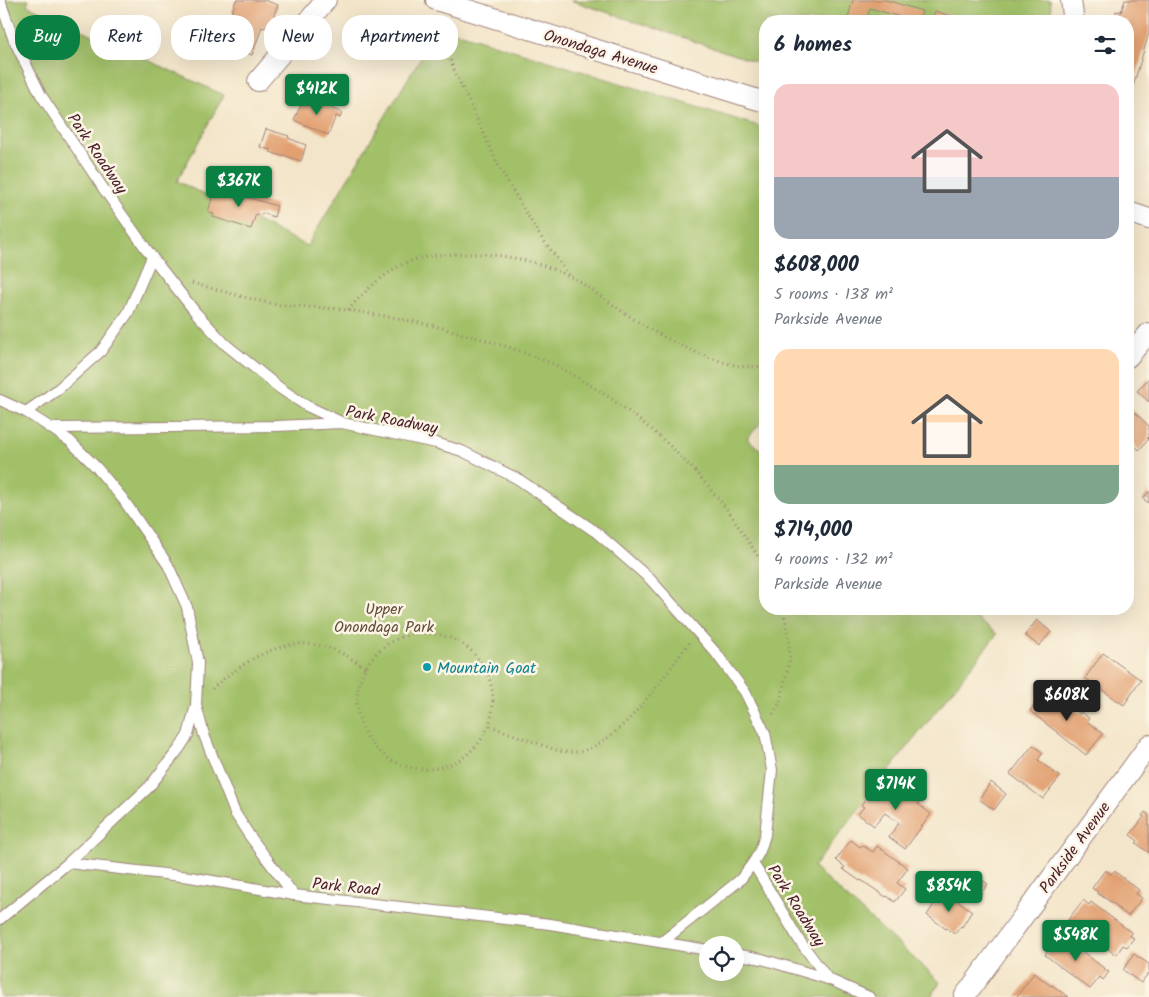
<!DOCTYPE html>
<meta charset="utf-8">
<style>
:root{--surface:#fff;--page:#f6f6f7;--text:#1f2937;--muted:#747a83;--accent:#0b8043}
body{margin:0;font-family:Kalam,sans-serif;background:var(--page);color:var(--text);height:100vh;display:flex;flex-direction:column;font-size:19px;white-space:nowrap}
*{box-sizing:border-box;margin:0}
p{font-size:16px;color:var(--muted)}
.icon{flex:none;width:28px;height:28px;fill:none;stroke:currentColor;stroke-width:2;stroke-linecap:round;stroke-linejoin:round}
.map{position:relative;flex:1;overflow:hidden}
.drawer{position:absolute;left:759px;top:15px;width:375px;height:600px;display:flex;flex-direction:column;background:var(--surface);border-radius:20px;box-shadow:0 5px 20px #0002}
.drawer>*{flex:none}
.guide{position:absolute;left:15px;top:15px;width:475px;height:45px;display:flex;gap:10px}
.buttons{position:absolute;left:699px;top:936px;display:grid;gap:10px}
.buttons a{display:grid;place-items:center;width:45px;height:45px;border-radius:50%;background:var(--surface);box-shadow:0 5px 20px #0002;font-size:25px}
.price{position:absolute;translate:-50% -42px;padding:0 11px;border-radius:5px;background:var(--accent);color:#fff;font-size:16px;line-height:32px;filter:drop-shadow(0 1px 2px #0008)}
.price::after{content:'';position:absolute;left:50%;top:30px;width:15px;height:11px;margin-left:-8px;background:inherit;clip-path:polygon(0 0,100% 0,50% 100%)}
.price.selected{background:#222;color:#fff}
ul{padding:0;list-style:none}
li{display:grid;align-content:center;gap:10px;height:265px;padding:0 15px}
li span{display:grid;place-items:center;height:155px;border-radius:15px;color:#555}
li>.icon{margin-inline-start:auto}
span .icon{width:90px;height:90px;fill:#fffc;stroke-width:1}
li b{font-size:21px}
h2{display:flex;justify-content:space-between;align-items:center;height:60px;padding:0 15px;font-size:21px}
.tag{padding:0 18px;border-radius:20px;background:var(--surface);box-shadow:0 5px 20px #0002;font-size:18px;line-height:45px}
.tag.selected{background:var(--accent);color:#fff}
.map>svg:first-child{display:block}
.green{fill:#a1c068;stroke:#76704a;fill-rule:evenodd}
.building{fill:#e2a071}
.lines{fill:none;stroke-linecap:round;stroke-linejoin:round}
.service-casing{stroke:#9e827a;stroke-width:12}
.minor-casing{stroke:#9e827a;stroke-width:22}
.path{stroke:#9e827a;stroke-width:3;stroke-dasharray:1 4;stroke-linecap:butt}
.service{stroke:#fff;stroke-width:10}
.minor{stroke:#fff;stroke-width:20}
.culture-dot{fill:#0f9aa8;stroke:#fcf5e5;stroke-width:2}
.labels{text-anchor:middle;stroke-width:5;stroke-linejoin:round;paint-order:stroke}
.street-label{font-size:16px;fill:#4a1f2b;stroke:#fcf5e5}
.park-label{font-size:16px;fill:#644f3d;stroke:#fcf5e5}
.culture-label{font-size:16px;fill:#0d838f;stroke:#fcf5e5;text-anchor:start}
</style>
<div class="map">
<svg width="1149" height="997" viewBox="0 0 1149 997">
<rect width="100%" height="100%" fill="#fcf5e5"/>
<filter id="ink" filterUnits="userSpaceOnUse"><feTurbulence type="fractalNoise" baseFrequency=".02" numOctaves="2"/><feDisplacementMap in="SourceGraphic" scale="10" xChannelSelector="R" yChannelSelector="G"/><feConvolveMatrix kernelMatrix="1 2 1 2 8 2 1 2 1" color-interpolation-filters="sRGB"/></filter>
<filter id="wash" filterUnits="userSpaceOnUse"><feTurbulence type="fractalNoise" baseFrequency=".0096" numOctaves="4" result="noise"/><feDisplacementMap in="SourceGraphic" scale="20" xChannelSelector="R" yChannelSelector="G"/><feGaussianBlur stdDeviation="1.12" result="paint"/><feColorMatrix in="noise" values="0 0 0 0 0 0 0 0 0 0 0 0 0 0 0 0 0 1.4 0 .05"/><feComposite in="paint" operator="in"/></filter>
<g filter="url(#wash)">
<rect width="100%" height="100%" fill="#f3e5c9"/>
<g class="green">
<path d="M0,0H29L27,5L224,95L177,181L307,246L439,27L765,128V418L747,439L765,453V609H964L997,634L813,867L940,982L931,997H0ZM708,945H735V972H708Z"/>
<path d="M570,0H1050L1053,21H765V65Z"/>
</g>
<g id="blocks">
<g class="building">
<path d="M236,0H264L278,5L269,27L266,26L265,28L262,27L252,55L231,47L242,16L232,12Z"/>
<path d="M853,0H886L922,11L919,21H914L870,8L866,21H847Z"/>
<path d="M1125,0H1149V33L1128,103V21H1117L1114,19L1116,11L1121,12Z"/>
<path d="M935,11L966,21H932Z"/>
<path d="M305,96L342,113L340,118L336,116L328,135L294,120Z"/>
<path d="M266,129L289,136L288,138L306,145L301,161L283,155L282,156L270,152L271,150L260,147Z"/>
<path d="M221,189L234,193L238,192L242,194L246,197L277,206L274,217L262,213L261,215L256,214L251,229L213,217L214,214L208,212L214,191L220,193Z"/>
<path d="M1149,378V402L1137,391Z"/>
<path d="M1128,406L1149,426V436L1147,438L1149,439L1139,450L1128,440Z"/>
<path d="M1149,491V503L1143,499Z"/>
<path d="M1037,620L1051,632L1039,646L1025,635Z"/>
<path d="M1103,653L1141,680L1124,705L1085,678Z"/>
<path d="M1046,690L1070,709L1072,707L1080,714L1081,712L1089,718L1087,721L1103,734L1086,755L1030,711Z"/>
<path d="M1033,745L1043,753L1038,760L1060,777L1043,799L1010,774Z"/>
<path d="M884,780L897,790L901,784L921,799L918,804L931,814L905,849L889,837L899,823L885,813L874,826L858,814L864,807L861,805L866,798L868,800Z"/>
<path d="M991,782L1006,794L994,810L979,799Z"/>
<path d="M1145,812L1149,815V853L1136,843L1138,841L1130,835L1144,817L1142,816Z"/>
<path d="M851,840L860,847L862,845L873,852L877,846L908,868L897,883L905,889L895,902L887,896L886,897L861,880L860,881L843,869L845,867L836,860Z"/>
<path d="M1105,870L1111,874L1114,871L1139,890L1136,894L1142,898L1128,916L1116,907L1117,906L1097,893L1098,892L1092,888Z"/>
<path d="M971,872L988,884L980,895L963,883Z"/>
<path d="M944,891L972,911L962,927L961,926L955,934L947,928L946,929L927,915L942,892L943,893Z"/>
<path d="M1083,900L1089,905L1091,902L1132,933L1130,936L1134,938L1127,947L1123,945L1116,955L1068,920Z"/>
<path d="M1059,936L1065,940L1066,939L1105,969V970L1109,972L1103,980L1100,977L1090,989L1045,955Z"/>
<path d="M1134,954L1149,964V972L1141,983L1123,970Z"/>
<path d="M1034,973L1051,986L1052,985L1068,997H1019L1017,996Z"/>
</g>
</g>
</g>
<g filter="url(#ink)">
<use href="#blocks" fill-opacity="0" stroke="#9e827a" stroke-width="1"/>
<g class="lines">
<defs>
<g id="service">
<path d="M0,0L13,38L41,95L103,188L152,257L128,313L101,351L57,390L26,412"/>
<path d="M152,257L196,313L225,344L281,389L307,406L341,422"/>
<path d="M0,400L26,412L51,428L277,426L342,423L436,443L462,451L518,479L596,532L650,579L716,653L745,692L765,733L772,770L765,835L760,851L753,863L740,880L662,942"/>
<path d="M196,705L204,735L235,813L249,835L294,895"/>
<path d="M68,863L190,877L294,895L550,924L708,950"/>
<path d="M753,863L799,940L828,979"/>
<path d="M0,919L68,863L149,787L179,749L188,735L196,705L198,663L187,607L168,565L123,499L97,468L70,441L51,428"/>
<path d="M735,954L762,959L828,979L869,997"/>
</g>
<g id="minor">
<path d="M436,0L765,102"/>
<path d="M1071,0L1073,15L1072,21"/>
<path d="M258,81L326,0"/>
<path d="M1128,212L1149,219"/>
<path d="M1128,357L1149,333"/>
<path d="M964,997L1149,745"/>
</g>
</defs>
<use href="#service" class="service-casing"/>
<use href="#minor" class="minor-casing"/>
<g class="path">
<path d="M439,27L454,70L500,169L538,233L570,276"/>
<path d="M192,283L255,300L279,305L341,309L397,318L443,328L509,347L556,365L603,393L636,417L664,440L697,473L729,512L765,567"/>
<path d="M348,310C368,288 394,262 425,257C438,254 452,254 466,254C501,253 537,261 569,276C583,283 597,294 610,303C640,324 671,343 706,356C716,360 728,364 739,366C747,367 756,367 765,366"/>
<circle cx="425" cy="701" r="68"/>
<path d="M212,689C223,678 234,671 246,663C290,636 324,637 365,668"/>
<path d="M773,714L780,703L790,658L788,633L783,609"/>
<path d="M490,726L559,751C567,752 575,753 582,751C622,741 665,675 689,643"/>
</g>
<use href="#service" class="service"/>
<use href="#minor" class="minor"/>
</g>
</g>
<circle class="culture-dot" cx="427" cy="667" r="5"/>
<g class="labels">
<g class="street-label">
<text transform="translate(601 51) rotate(17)" y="6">Onondaga Avenue</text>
<text transform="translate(98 153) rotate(56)" y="6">Park Roadway</text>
<text transform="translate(392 419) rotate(11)" y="6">Park Roadway</text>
<text transform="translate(1074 847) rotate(-54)" y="6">Parkside Avenue</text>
<text transform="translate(346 886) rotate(6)" y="6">Park Road</text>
<text transform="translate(797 905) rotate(58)" y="6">Park Roadway</text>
</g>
<g class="park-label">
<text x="384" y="614">Upper<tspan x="384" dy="18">Onondaga Park</tspan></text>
</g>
<g class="culture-label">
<text x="437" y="673">Mountain Goat</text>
</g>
</g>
</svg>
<div class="buttons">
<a><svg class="icon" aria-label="locate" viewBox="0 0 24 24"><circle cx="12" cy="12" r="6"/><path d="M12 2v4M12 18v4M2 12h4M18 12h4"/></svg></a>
</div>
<b class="price" style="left:317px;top:116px">$412K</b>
<b class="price" style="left:239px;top:208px">$367K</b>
<b class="price selected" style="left:1067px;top:722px">$608K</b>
<b class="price" style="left:896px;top:811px">$714K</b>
<b class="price" style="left:949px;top:913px">$854K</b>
<b class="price" style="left:1076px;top:962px">$548K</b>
<div class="guide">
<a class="tag selected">Buy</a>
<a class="tag">Rent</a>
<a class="tag">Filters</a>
<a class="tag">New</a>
<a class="tag">Apartment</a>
</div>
<section class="drawer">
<h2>6 homes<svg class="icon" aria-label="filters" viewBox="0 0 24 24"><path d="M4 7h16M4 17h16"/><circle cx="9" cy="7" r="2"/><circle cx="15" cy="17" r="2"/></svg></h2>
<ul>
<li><span style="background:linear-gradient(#f6c9c9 60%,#9aa5b1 0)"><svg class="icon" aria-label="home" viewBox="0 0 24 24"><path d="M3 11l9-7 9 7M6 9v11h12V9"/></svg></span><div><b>$608,000</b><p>5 rooms · 138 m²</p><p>Parkside Avenue</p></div></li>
<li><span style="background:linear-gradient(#ffd9b3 75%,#7fa58c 0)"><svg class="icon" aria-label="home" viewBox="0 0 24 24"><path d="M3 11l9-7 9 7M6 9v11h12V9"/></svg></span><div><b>$714,000</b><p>4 rooms · 132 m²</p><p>Parkside Avenue</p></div></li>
</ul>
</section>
</div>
